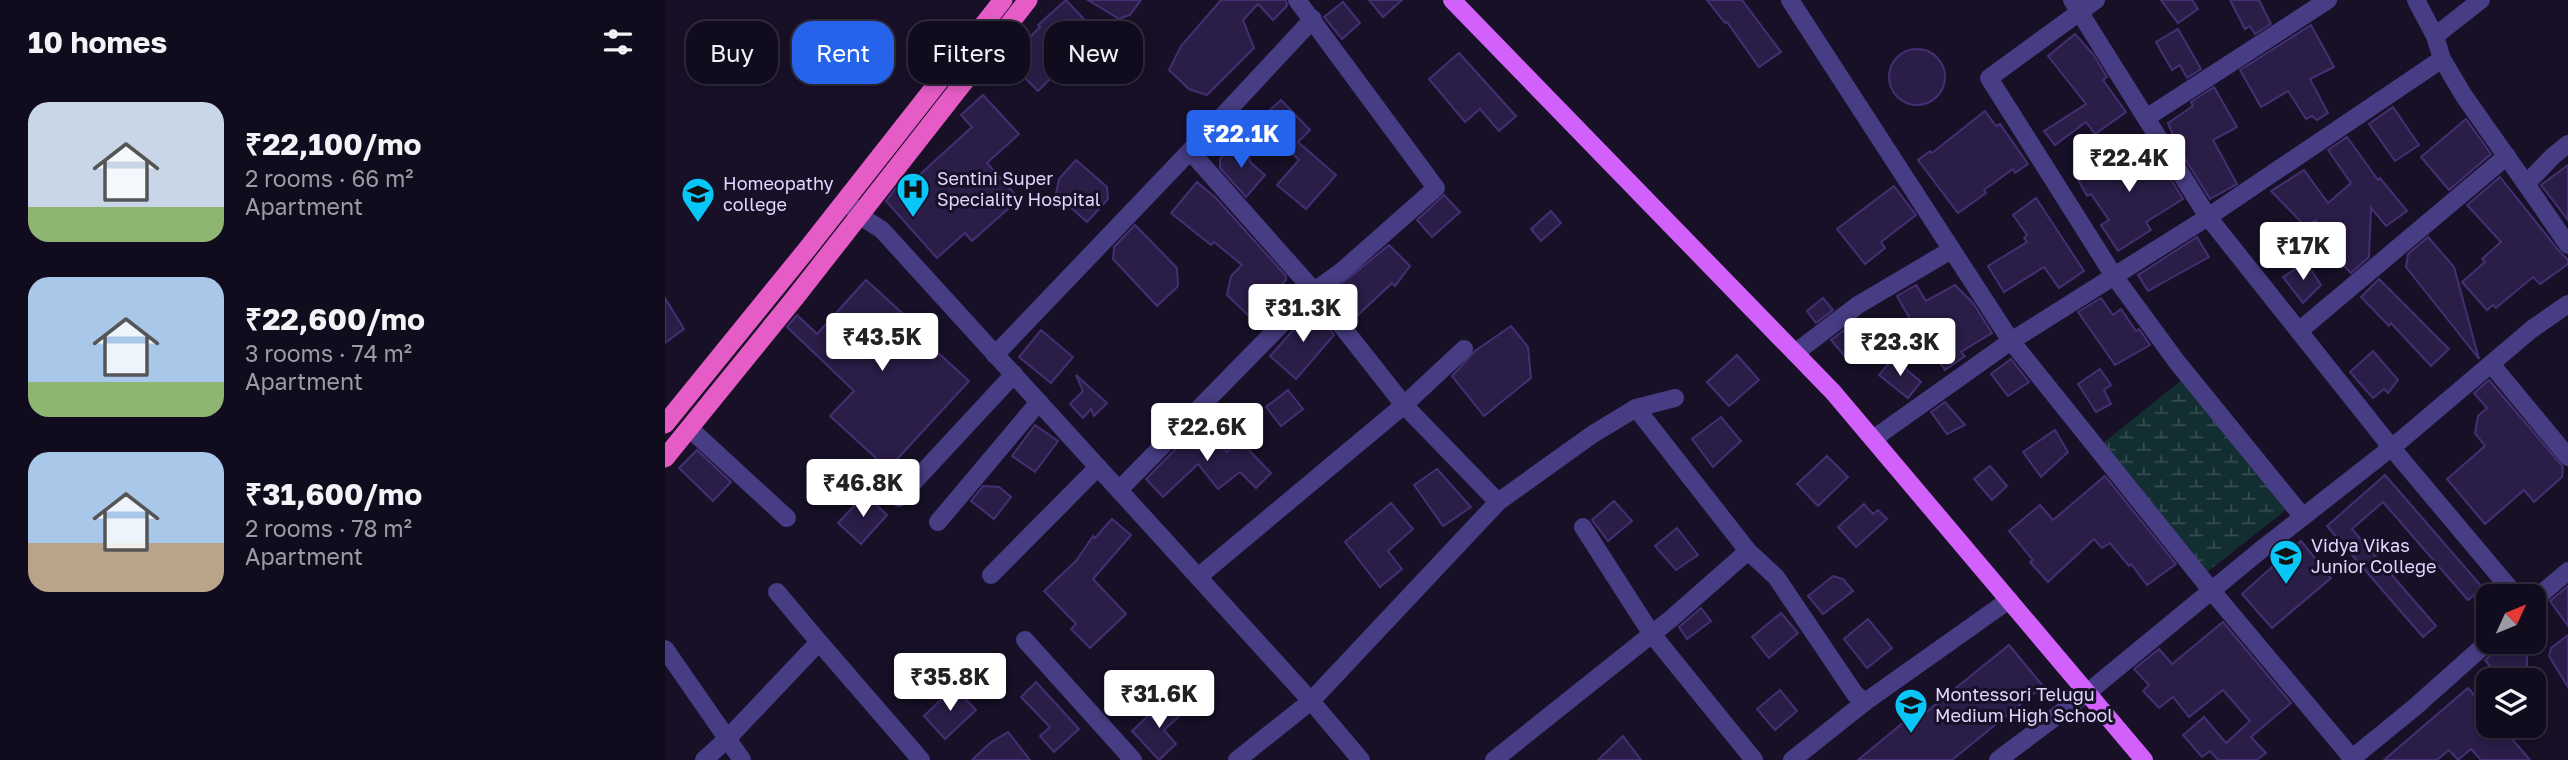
<!DOCTYPE html>
<meta charset="utf-8">
<style>
:root{--surface:#110c1d;--page:#1a1526;--text:#f1f3f6;--muted:#9c9ba4;--line:#302c3b;--accent:#2563eb}
body{margin:0;font-family:"Golos Text",sans-serif;background:var(--page);color:var(--text);height:100vh;display:flex;flex-direction:column;font-size:26px;white-space:nowrap}
*{box-sizing:border-box;margin:0}
p{font-size:23px;color:var(--muted)}
.icon{flex:none;width:38px;height:38px;fill:none;stroke:currentColor;stroke-width:2;stroke-linecap:round;stroke-linejoin:round}
.map{position:relative;flex:1;overflow:hidden}
.details{display:flex;flex-direction:column;background:var(--surface);width:665px}
.details>*{flex:none}
.top-card{position:absolute;left:21px;top:21px;width:665px;height:63px;display:flex;gap:14px}
.needle{width:46px;rotate:46deg}
.controls{position:absolute;left:1811px;top:584px;display:grid;gap:14px}
.controls a{display:grid;place-items:center;width:70px;height:70px;border-radius:14px;background:var(--surface);box-shadow:0 4px 10px #0003,0 0 0 2px var(--line);font-size:35px}
.price{position:absolute;translate:-50% -60px;padding:0 16px;border-radius:7px;background:#fff;color:#222;font-size:23px;line-height:46px;filter:drop-shadow(0 2px 4px #0008)}
.price::after{content:'';position:absolute;left:50%;top:42px;width:21px;height:16px;margin-left:-10px;background:inherit;clip-path:polygon(0 0,100% 0,50% 100%)}
.price.selected{background:var(--accent);color:#fff}
ul{padding:0;list-style:none}
li{display:flex;align-items:center;gap:21px;height:175px;padding:0 28px}
li span{display:grid;place-items:center;flex:none;width:196px;height:140px;border-radius:21px;color:#555}
li>.icon{margin-inline-start:auto}
span .icon{width:84px;height:84px;fill:#fffc;stroke-width:1}
li b{font-size:30px}
h2{display:flex;justify-content:space-between;align-items:center;height:84px;padding:0 28px;font-size:30px}
.chip{padding:0 24px;border-radius:21px;background:var(--surface);box-shadow:0 4px 10px #0003,0 0 0 2px var(--line);font-size:24px;line-height:63px}
.chip.selected{background:var(--accent);color:#fff}
main{display:flex;flex:1;min-height:0}
.map>svg:first-child{display:block}
.wetland{fill:url(#wetland-marsh)}
.building{fill:#2a1d47;stroke:#442f73;stroke-width:2}
.lines{fill:none;stroke-linecap:round;stroke-linejoin:round}
.minor{stroke:#473d84;stroke-width:18}
.primary{stroke:#d261fb;stroke-width:18}
.trunk{stroke:#e65cc6;stroke-width:19}
.labels{text-anchor:middle;stroke-width:6;stroke-linejoin:round;paint-order:stroke}
.poi-label{font-size:18px;fill:#e0d7fe;stroke:#171027;text-anchor:start}
</style>
<main>
<section class="details">
<h2>10 homes<svg class="icon" aria-label="filters" viewBox="0 0 24 24"><path d="M4 7h16M4 17h16"/><circle cx="9" cy="7" r="2"/><circle cx="15" cy="17" r="2"/></svg></h2>
<ul>
<li><span style="background:linear-gradient(#c9d6e8 75%,#8fb573 0)"><svg class="icon" aria-label="home" viewBox="0 0 24 24"><path d="M3 11l9-7 9 7M6 9v11h12V9"/></svg></span><div><b>₹22,100/mo</b><p>2 rooms · 66 m²</p><p>Apartment</p></div></li>
<li><span style="background:linear-gradient(#a9c7e8 75%,#8fb573 0)"><svg class="icon" aria-label="home" viewBox="0 0 24 24"><path d="M3 11l9-7 9 7M6 9v11h12V9"/></svg></span><div><b>₹22,600/mo</b><p>3 rooms · 74 m²</p><p>Apartment</p></div></li>
<li><span style="background:linear-gradient(#a9c7e8 65%,#b9a48a 0)"><svg class="icon" aria-label="home" viewBox="0 0 24 24"><path d="M3 11l9-7 9 7M6 9v11h12V9"/></svg></span><div><b>₹31,600/mo</b><p>2 rooms · 78 m²</p><p>Apartment</p></div></li>
</ul>
</section>
<div class="map">
<svg width="1903" height="760" viewBox="0 0 1903 760">
<defs>
<pattern id="wetland-marsh" width="20" height="14" patternUnits="userSpaceOnUse" patternTransform="scale(1.75)"><rect width="20" height="14" fill="#132e31"/><path d="M1 5h8M5 5V1M11 12h8M15 12V8" fill="none" stroke="#354c50"/></pattern>
</defs>
<rect width="100%" height="100%" fill="#171027"/>
<path class="wetland" d="M1518,379L1622,509L1541,573L1438,443Z"/>
<g class="building">
<path d="M401,0L430,31L392,65L395,69L373,91L342,60L375,27L373,25Z"/>
<path d="M423,0H476L465,15L454,19Z"/>
<path d="M556,0H621L622,6L608,20L593,4L578,20L589,48L542,95L524,89L504,70L516,46Z"/>
<path d="M704,0H737L718,17Z"/>
<path d="M1042,0H1077L1116,52L1094,67L1062,22L1060,23Z"/>
<path d="M1496,0H1527L1533,9L1513,23Z"/>
<path d="M1565,0H1594L1606,24L1590,34L1585,26L1580,29Z"/>
<path d="M678,2L695,23L677,39L659,17Z"/>
<path d="M1646,25L1669,67L1645,79L1663,113L1652,120L1647,116L1641,119L1623,91L1596,107L1575,70Z"/>
<path d="M1513,29L1536,69L1522,78L1515,65L1507,70L1491,42Z"/>
<path d="M1410,34L1428,54L1442,77L1438,80L1461,112L1430,134L1421,122L1390,145L1379,131L1421,104L1383,56Z"/>
<circle cx="1252" cy="77" r="28"/>
<path d="M794,53L851,116L834,131L815,109L800,122L764,79Z"/>
<path d="M1549,87L1572,127L1548,140L1572,184L1545,199L1514,149L1503,123L1528,106L1526,102Z"/>
<path d="M318,95L354,134L322,163L354,199L307,241L300,233L272,258L221,201L234,184L239,189L307,127L296,115Z"/>
<path d="M616,100L645,130L633,142L671,175L641,209L612,185L634,160L594,120Z"/>
<path d="M1728,107L1754,145L1730,161L1704,124Z"/>
<path d="M1320,111L1331,126L1335,124L1363,164L1350,173L1348,169L1319,190L1321,193L1293,213L1253,160L1265,151L1267,153Z"/>
<path d="M1801,119L1826,154L1784,190L1756,157Z"/>
<path d="M1682,137L1713,180L1715,178L1742,211L1721,226L1706,208L1704,257L1686,273L1652,238L1651,220L1641,227L1606,191L1639,170L1663,203L1686,183L1663,150Z"/>
<path d="M1470,141L1485,162L1488,160L1501,179L1504,176L1518,199L1481,222L1486,230L1453,251L1436,225L1444,220L1426,194L1422,196L1411,176L1430,166L1455,160L1451,154Z"/>
<path d="M576,145L584,154L585,162L600,175L581,197L555,168V159L567,147Z"/>
<path d="M411,160L442,187L443,199L422,222L391,194L394,179Z"/>
<path d="M1903,165V220L1876,185Z"/>
<path d="M1835,177L1894,251L1903,260V264L1875,284L1868,277L1831,308L1828,305L1822,310L1797,282L1820,262L1817,259L1836,242L1802,205Z"/>
<path d="M532,182L551,198L621,276V280L585,317L562,295L566,276L577,265L549,242L546,245L506,213Z"/>
<path d="M1229,186L1251,215L1216,242L1220,248L1200,264L1172,229Z"/>
<path d="M779,195L795,212L767,237L752,220Z"/>
<path d="M1371,198L1419,271L1394,288L1379,267L1339,292L1323,266L1362,242L1359,238L1362,235L1348,215Z"/>
<path d="M886,211L896,223L876,241L866,229Z"/>
<path d="M470,225L512,268L513,286L492,306L448,259L449,247Z"/>
<path d="M1532,237L1544,257L1483,291L1473,275Z"/>
<path d="M1763,237L1789,267L1814,359L1741,267L1743,254Z"/>
<path d="M724,245L745,266L730,286L727,283L693,315L669,290Z"/>
<path d="M1641,262L1656,285L1638,303L1618,277Z"/>
<path d="M1714,279L1784,349L1766,366L1726,323L1724,326L1696,297Z"/>
<path d="M201,280L248,323L245,327L304,381L223,469L165,416L189,391L122,327L132,315L152,334Z"/>
<path d="M1251,285L1261,301L1290,285L1308,303L1327,333L1296,352L1300,356L1280,370L1252,331L1232,296Z"/>
<path d="M0,298L19,329L0,343Z"/>
<path d="M1158,298L1168,310L1151,323L1142,311Z"/>
<path d="M1436,298L1448,315L1456,309L1471,331L1474,329L1485,345L1450,365L1413,312Z"/>
<path d="M648,308L669,335L631,379L605,356Z"/>
<path d="M1194,319L1208,337L1182,359L1166,340Z"/>
<path d="M846,326L863,347L866,378L819,416L787,376L810,351Z"/>
<path d="M376,330L408,357L386,383L354,357Z"/>
<path d="M1708,351L1733,380L1723,393L1719,389L1708,398L1685,372Z"/>
<path d="M1072,355L1094,380L1064,406L1042,382Z"/>
<path d="M1228,358L1256,382L1243,398L1214,375Z"/>
<path d="M1346,359L1364,382L1343,396L1326,374Z"/>
<path d="M1435,369L1446,385L1439,390L1446,404L1431,412L1413,384Z"/>
<path d="M411,375L442,403L429,416L426,409L418,418L405,404L418,391Z"/>
<path d="M1824,380L1898,467L1897,477L1869,502L1859,490L1820,524L1782,479L1820,446L1810,433L1813,416L1822,408L1809,393Z"/>
<path d="M623,390L638,409L616,426L601,407Z"/>
<path d="M1280,402L1300,425L1282,434L1266,412Z"/>
<path d="M1056,417L1076,441L1048,467L1027,439Z"/>
<path d="M370,425L393,441L370,472L347,456Z"/>
<path d="M534,425L562,452L574,440L606,473L591,488L575,472L553,489L533,464L498,497L481,479Z"/>
<path d="M1390,430L1403,452L1376,477L1358,452Z"/>
<path d="M32,450L66,482L48,501L14,468Z"/>
<path d="M1162,456L1183,477L1153,506L1132,484Z"/>
<path d="M1325,466L1342,486L1327,500L1309,479Z"/>
<path d="M772,469L806,507L778,526L749,485Z"/>
<path d="M1720,475L1818,588L1803,600L1718,502L1687,529L1771,626L1758,637L1662,526Z"/>
<path d="M1440,476L1511,564L1482,585L1466,564L1464,566L1445,543L1437,548L1429,539L1383,582L1365,562L1368,560L1344,531L1375,505L1388,520Z"/>
<path d="M318,486L334,487L346,497L329,519L306,501Z"/>
<path d="M200,494L222,515L196,544L173,523Z"/>
<path d="M949,501L967,521L943,541L927,520Z"/>
<path d="M726,503L748,529L723,551L737,569L715,587L680,542Z"/>
<path d="M1199,504L1208,514L1213,510L1222,519L1191,547L1173,527Z"/>
<path d="M447,519L466,535L428,579L461,614L425,648L406,629L411,624L379,591L411,561L428,536L430,538Z"/>
<path d="M1012,528L1033,555L1011,570L990,546Z"/>
<path d="M1636,541L1666,578L1607,628L1577,594Z"/>
<path d="M1168,576L1178,579L1188,591L1158,614L1143,596Z"/>
<path d="M1903,586V626L1885,601Z"/>
<path d="M1036,608L1046,621L1022,639L1014,627Z"/>
<path d="M1116,613L1133,633L1104,658L1087,637Z"/>
<path d="M1203,619L1227,648L1202,668L1179,639Z"/>
<path d="M1558,622L1626,703L1586,737L1601,753L1592,760H1553L1545,751L1537,757L1518,735L1539,717L1561,743L1585,721L1558,690L1524,717L1508,697L1494,708L1478,691L1484,685L1469,669L1494,649L1507,664Z"/>
<path d="M1903,635V687L1884,656L1886,648Z"/>
<path d="M1835,642H1854L1853,648L1862,654V673L1853,681H1837L1820,660L1832,649Z"/>
<path d="M1344,645L1378,686L1287,760H1193L1245,717L1249,722Z"/>
<path d="M371,682L414,729L389,752L375,736L385,727L356,697Z"/>
<path d="M289,687L311,710L280,739L259,716Z"/>
<path d="M1803,688L1824,712V726H1836L1865,760H1816L1806,749L1793,760L1784,750L1772,760H1719Z"/>
<path d="M1115,690L1132,711L1110,730L1092,709Z"/>
<path d="M509,699L520,711L499,730L511,744L494,760L467,731L484,715L488,719Z"/>
<path d="M343,732L365,760H307L325,743Z"/>
<path d="M958,736L976,760H933Z"/>
</g>
<g class="lines">
<g class="minor">
<path d="M1125,0L1346,341L1546,590L1687,758"/>
<path d="M1407,0L1543,217L1726,447L1852,597"/>
<path d="M1431,0L1324,78L1449,276L1512,362L1638,517"/>
<path d="M1751,0L1770,36L1777,59L1799,96L1861,184"/>
<path d="M1770,36L1816,0"/>
<path d="M1481,118L1663,0"/>
<path d="M1903,144L1888,156L1861,184L1903,245"/>
<path d="M525,151L649,291L739,405L833,502"/>
<path d="M185,204L194,215L217,230L646,701L696,760"/>
<path d="M1634,331L1842,156"/>
<path d="M1130,353L1193,305L1286,250"/>
<path d="M330,355L525,151L648,19"/>
<path d="M1826,364L1903,457"/>
<path d="M971,408L1083,551L1111,577L1190,694L1200,702"/>
<path d="M24,428L122,518"/>
<path d="M1208,439L1346,341L1543,217L1777,59"/>
<path d="M454,490L649,291L677,271L771,188L632,0"/>
<path d="M234,498L349,374"/>
<path d="M273,522L374,402"/>
<path d="M918,527L986,633L1089,760"/>
<path d="M326,575L433,467"/>
<path d="M533,577L739,405L799,349"/>
<path d="M112,592L154,642"/>
<path d="M1869,600L1903,571"/>
<path d="M360,640L468,760"/>
<path d="M0,649L77,760"/>
<path d="M39,760L63,738L154,642L256,760"/>
<path d="M572,760L646,701L833,502L928,434L971,408L1010,398"/>
<path d="M829,760L1007,618L1083,551"/>
<path d="M1127,760L1200,702L1344,600"/>
<path d="M1333,760L1422,693L1597,549L1736,440L1867,329L1903,304"/>
<path d="M1685,760L1750,707L1824,641"/>
</g>
<path class="primary" d="M787,0L1168,392L1479,760"/>
<g class="trunk">
<path d="M0,424L143,248L338,0"/>
<path d="M0,458L129,299L363,0"/>
</g>
</g>
<defs>
<symbol id="hospital-pin" viewBox="-11 -11 22 30"><path d="M0 17L-7.5 6A9.5 9.5 0 1 1 7.5 6Z" fill="#09c6f8" stroke="#171027"/><path d="M-5-5h3v3.5h4V-5h3V5h-3V1.5h-4V5h-3Z" fill="#111"/></symbol>
<symbol id="university-pin" viewBox="-11 -11 22 30"><path d="M0 17L-7.5 6A9.5 9.5 0 1 1 7.5 6Z" fill="#09c6f8" stroke="#171027"/><path d="M0-5L7-2L0 1L-7-2ZM-4 1L0 2.5L4 1V4Q0 6-4 4Z" fill="#111"/></symbol>
<symbol id="school-pin" viewBox="-11 -11 22 30"><path d="M0 17L-7.5 6A9.5 9.5 0 1 1 7.5 6Z" fill="#09c6f8" stroke="#171027"/><path d="M0-5L7-2L0 1L-7-2ZM-4 1L0 2.5L4 1V4Q0 6-4 4Z" fill="#111"/></symbol>
</defs>
<g fill-rule="evenodd">
<use href="#hospital-pin" x="229" y="170" width="38" height="52"/>
<use href="#university-pin" x="14" y="175" width="38" height="52"/>
<use href="#university-pin" x="1602" y="537" width="38" height="52"/>
<use href="#school-pin" x="1227" y="686" width="38" height="52"/>
</g>
<g class="labels">
<g class="poi-label">
<text x="272" y="185">Sentini Super<tspan x="272" dy="21">Speciality Hospital</tspan></text>
<text x="58" y="190">Homeopathy<tspan x="58" dy="21">college</tspan></text>
<text x="1646" y="552">Vidya Vikas<tspan x="1646" dy="21">Junior College</tspan></text>
<text x="1270" y="701">Montessori Telugu<tspan x="1270" dy="21">Medium High School</tspan></text>
</g>
</g>
</svg>
<div class="controls">
<a><svg class="needle" viewBox="-14 -14 28 28"><path d="M0-13l5 13h-10z" fill="#e53935"/><path d="M0 13l5-13h-10z" fill="#9c9ba4"/></svg></a>
<a><svg class="icon" aria-label="layers" viewBox="0 0 24 24"><path d="M12 4l9 5-9 5-9-5zM3 14l9 5 9-5"/></svg></a>
</div>
<b class="price selected" style="left:576px;top:170px">₹22.1K</b>
<b class="price" style="left:1464px;top:194px">₹22.4K</b>
<b class="price" style="left:1638px;top:282px">₹17K</b>
<b class="price" style="left:638px;top:344px">₹31.3K</b>
<b class="price" style="left:217px;top:373px">₹43.5K</b>
<b class="price" style="left:1235px;top:378px">₹23.3K</b>
<b class="price" style="left:542px;top:463px">₹22.6K</b>
<b class="price" style="left:198px;top:519px">₹46.8K</b>
<b class="price" style="left:285px;top:713px">₹35.8K</b>
<b class="price" style="left:494px;top:730px">₹31.6K</b>
<div class="top-card">
<a class="chip">Buy</a>
<a class="chip selected">Rent</a>
<a class="chip">Filters</a>
<a class="chip">New</a>
</div>
</div>
</main>
